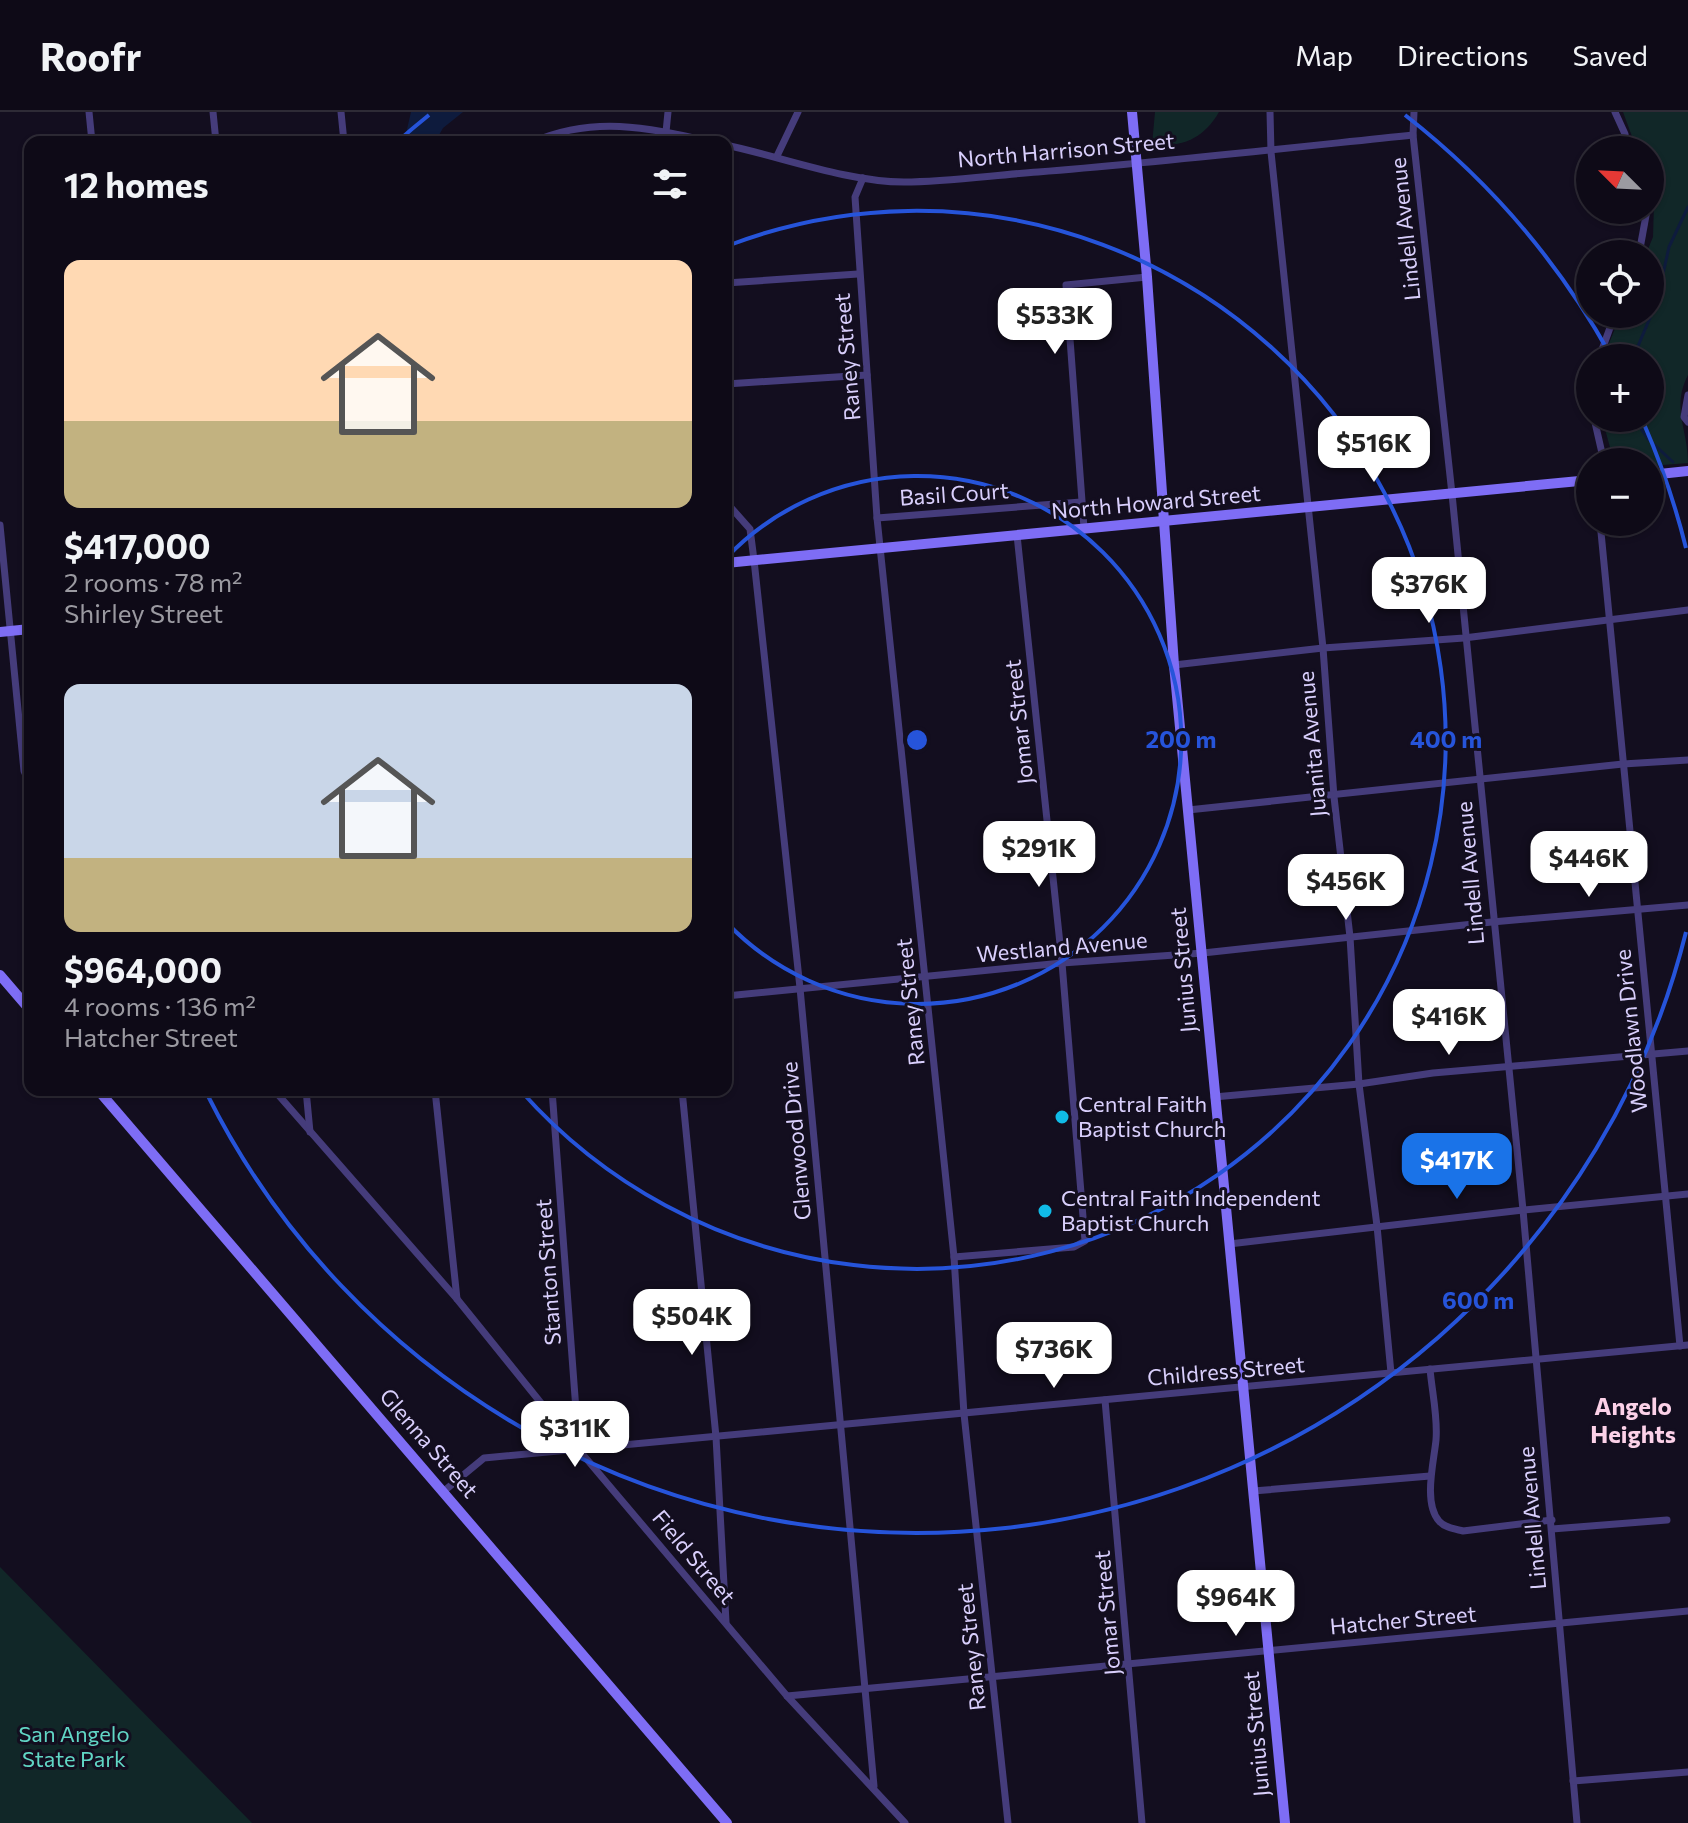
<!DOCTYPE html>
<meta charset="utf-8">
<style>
:root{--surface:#0e0a17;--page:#171320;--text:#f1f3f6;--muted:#9b9aa1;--line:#2e2b36;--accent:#1a73e8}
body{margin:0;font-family:Commissioner,sans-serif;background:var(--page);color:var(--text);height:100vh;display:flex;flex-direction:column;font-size:30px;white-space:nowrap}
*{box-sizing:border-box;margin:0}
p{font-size:26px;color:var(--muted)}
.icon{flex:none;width:44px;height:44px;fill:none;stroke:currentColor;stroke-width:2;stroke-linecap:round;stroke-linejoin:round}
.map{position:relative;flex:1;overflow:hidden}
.sheet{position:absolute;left:24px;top:24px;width:708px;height:960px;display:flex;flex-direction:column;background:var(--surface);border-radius:16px;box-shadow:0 2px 6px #0004,0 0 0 2px var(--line)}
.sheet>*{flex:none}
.needle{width:52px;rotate:294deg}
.tools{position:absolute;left:1576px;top:24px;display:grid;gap:16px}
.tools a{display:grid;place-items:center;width:88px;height:88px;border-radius:50%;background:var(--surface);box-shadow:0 2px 6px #0004,0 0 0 2px var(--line);font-size:40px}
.price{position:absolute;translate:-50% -68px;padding:0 18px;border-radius:16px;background:#fff;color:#222;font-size:26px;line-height:52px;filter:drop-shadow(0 2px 4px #0008)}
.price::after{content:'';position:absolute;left:50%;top:48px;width:24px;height:18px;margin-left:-12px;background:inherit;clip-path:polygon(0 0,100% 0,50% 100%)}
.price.selected{background:var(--accent);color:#fff}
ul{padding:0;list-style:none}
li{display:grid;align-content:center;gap:16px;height:424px;padding:0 40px}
li span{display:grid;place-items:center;height:248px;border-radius:16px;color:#555}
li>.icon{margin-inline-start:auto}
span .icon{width:144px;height:144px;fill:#fffc;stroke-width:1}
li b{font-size:34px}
h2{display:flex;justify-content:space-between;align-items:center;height:96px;padding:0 40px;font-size:34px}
header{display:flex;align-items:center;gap:48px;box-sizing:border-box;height:112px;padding:0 40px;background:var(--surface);border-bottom:2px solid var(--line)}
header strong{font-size:38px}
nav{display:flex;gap:44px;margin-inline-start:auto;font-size:28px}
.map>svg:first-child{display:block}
.green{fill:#112728}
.water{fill:#0e1b3d}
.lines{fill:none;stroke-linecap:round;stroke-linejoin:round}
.stream{stroke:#0e1b3d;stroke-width:3}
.street{stroke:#453c7b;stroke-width:7}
.secondary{stroke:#7e6df5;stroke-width:10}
.ring{fill:none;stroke:#2654da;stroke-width:4}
.poi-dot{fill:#10bbe7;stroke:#130e1f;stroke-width:3}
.labels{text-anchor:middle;stroke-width:6;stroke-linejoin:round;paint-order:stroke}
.street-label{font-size:22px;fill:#d9cffc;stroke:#130e1f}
.poi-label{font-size:22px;fill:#d9cffc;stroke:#130e1f;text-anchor:start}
.park-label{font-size:22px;fill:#61d6c5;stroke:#130e1f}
.neighbourhood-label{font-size:24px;font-weight:bold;fill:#fcd1e8;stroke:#130e1f}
.centre{fill:#2654da;stroke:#130e1f;stroke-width:4}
.ring-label{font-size:24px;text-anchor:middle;font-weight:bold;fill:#2654da;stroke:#130e1f;stroke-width:6;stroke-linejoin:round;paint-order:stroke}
</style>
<header>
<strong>Roofr</strong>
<nav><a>Map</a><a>Directions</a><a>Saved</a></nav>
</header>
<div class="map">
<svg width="1688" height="1711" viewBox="0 0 1688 1711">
<rect width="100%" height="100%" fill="#130e1f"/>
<g class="green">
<path d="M1155,0H1219C1203,27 1183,35 1152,33Z"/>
<path d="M1623,0H1688V263C1671,296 1688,317 1688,351L1650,354V350H1614L1602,306H1650V246H1603L1621,202H1650V142H1646L1653,125L1654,91L1650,78V38H1637Z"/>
<path d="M0,1455L252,1711H0Z"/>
</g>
<path class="water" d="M411,0H463L443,16L435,30H404Z"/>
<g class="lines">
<g class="stream">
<path d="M1633,246L1657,189L1669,135L1688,95"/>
<path d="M1634,306L1648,327L1673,350"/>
</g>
<g class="street">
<path d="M89,0L92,30"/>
<path d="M213,0L216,30"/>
<path d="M341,0L344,30"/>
<path d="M1270,0L1271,40L1323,536L1334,685L1350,825L1359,972L1377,1114L1391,1261"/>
<path d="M1414,0L1413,23L1452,382L1523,1098L1577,1711"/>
<path d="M1615,0L1625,22L1627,38"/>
<path d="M666,20L668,0"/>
<path d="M533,30C595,3 649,16 713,30"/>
<path d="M726,33C782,45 848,70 904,70C948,70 994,63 1038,60C1163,50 1288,36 1413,23"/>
<path d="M777,44L798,0"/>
<path d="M863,66L855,85L877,406L954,1145L964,1302L1008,1711"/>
<path d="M1639,142L1647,98"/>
<path d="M726,171L858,162"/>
<path d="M1599,246L1615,202"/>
<path d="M726,272L867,263"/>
<path d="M1688,283L1684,305L1688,310"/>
<path d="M1594,306L1604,350"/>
<path d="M726,390L750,417L754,448L800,876L874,1674"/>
<path d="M877,406L1081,390"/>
<path d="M1600,410L1680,1234"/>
<path d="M0,413L24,659L30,672"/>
<path d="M1084,416L1066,173L1147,165"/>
<path d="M1174,553L1323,536L1464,526L1688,498"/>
<path d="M1188,698L1623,652L1688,648"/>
<path d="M726,884L1062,851L1203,841L1492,810L1688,793"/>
<path d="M274,978L457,1187L579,1338L787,1584L905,1711"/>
<path d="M306,978L310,1020"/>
<path d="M435,978L457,1187"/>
<path d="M552,978L579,1338"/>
<path d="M682,978L716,1325L726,1510"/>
<path d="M1214,985L1359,972L1433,961L1688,939"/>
<path d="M1229,1132L1523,1098L1688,1082"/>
<path d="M954,1145L1074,1135L1085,1129L1062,851L1017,423"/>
<path d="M1430,1257C1432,1280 1438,1305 1436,1328C1434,1349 1423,1391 1439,1409C1445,1416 1455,1417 1463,1419L1552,1408"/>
<path d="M1105,1288L1142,1711"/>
<path d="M444,1379L484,1346L1688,1233"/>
<path d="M1253,1379L1430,1364"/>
<path d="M1552,1417L1667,1408"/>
<path d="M787,1584L1688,1499"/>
<path d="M1573,1669L1688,1660"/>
</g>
<g class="secondary">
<path d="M1132,0L1147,165L1174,553L1285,1711"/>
<path d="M1650,363L1688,359"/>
<path d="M726,451L1590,368"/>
<path d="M0,520L30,517"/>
<path d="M0,863L30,898"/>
<path d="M98,978L727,1711"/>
</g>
</g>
<g class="ring">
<path d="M727 445A264 264 0 1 1 727 811"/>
<path d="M727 134A529 529 0 1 1 521 979"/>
<path d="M1686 820A793 793 0 0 1 207 982M397 30A793 793 0 0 1 429 3M1405 3A793 793 0 0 1 1611 244M1644 312A793 793 0 0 1 1686 436"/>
</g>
<g class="poi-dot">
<circle cx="1062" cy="1005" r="8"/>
<circle cx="1045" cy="1099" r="8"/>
</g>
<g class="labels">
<g class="street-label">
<text transform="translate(1066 38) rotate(-5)" y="8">North Harrison Street</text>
<text transform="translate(1405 117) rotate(-96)" y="8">Lindell Avenue</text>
<text transform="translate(847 245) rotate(-95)" y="8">Raney Street</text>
<text transform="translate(954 382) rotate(-4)" y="8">Basil Court</text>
<text transform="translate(1156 390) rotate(-5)" y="8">North Howard Street</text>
<text transform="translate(1019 610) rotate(-96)" y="8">Jomar Street</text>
<text transform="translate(1312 632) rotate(-95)" y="8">Juanita Avenue</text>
<text transform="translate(1470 761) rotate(-95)" y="8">Lindell Avenue</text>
<text transform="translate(1062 835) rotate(-5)" y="8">Westland Avenue</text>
<text transform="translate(1183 858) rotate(-95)" y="8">Junius Street</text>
<text transform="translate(910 890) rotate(-96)" y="8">Raney Street</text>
<text transform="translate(1631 919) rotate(-96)" y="8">Woodlawn Drive</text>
<text transform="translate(796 1029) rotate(-95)" y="8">Glenwood Drive</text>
<text transform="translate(548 1160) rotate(-94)" y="8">Stanton Street</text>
<text transform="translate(1226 1259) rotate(-5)" y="8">Childress Street</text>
<text transform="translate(429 1331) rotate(49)" y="8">Glenna Street</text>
<text transform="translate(1532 1406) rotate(-95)" y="8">Lindell Avenue</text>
<text transform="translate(694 1445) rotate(50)" y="8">Field Street</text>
<text transform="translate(1107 1501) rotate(-95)" y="8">Jomar Street</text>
<text transform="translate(1403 1508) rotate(-5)" y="8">Hatcher Street</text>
<text transform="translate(971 1535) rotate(-96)" y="8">Raney Street</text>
<text transform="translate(1256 1622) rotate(-95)" y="8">Junius Street</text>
</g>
<g class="poi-label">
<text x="1078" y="1000">Central Faith<tspan x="1078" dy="25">Baptist Church</tspan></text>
<text x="1061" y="1094">Central Faith Independent<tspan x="1061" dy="25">Baptist Church</tspan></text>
</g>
<g class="park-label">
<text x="74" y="1630">San Angelo<tspan x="74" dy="25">State Park</tspan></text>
</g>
<g class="neighbourhood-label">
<text x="1633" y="1303">Angelo<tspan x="1633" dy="28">Heights</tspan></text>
</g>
</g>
<circle cx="917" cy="628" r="12" class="centre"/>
<g class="ring-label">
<text x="1181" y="636">200 m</text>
<text x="1446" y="636">400 m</text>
<text x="1478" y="1197">600 m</text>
</g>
</svg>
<div class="tools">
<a><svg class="needle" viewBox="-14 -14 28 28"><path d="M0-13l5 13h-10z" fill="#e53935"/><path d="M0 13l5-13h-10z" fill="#9b9aa1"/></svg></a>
<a><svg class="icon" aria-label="locate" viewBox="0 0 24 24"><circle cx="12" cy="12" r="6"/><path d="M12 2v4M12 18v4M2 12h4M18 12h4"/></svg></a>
<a>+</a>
<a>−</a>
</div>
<b class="price" style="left:1055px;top:244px">$533K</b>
<b class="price" style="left:1374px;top:372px">$516K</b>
<b class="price" style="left:1429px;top:513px">$376K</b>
<b class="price" style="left:1039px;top:777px">$291K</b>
<b class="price" style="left:1589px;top:787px">$446K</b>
<b class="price" style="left:1346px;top:810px">$456K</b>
<b class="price" style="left:1449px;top:945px">$416K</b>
<b class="price selected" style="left:1457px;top:1089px">$417K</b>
<b class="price" style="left:692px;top:1245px">$504K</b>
<b class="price" style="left:1054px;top:1278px">$736K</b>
<b class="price" style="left:575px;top:1357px">$311K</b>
<b class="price" style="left:1236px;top:1526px">$964K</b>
<section class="sheet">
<h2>12 homes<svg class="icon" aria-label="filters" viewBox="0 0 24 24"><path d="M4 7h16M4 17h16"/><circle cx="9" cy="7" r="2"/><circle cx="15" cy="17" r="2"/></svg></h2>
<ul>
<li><span style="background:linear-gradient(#ffd9b3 65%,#c2b280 0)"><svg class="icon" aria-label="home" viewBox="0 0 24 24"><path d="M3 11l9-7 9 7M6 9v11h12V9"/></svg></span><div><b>$417,000</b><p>2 rooms · 78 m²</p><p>Shirley Street</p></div></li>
<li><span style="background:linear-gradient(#c9d6e8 70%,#c2b280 0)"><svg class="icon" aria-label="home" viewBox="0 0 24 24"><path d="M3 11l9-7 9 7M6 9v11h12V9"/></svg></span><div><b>$964,000</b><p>4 rooms · 136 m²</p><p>Hatcher Street</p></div></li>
</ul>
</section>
</div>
